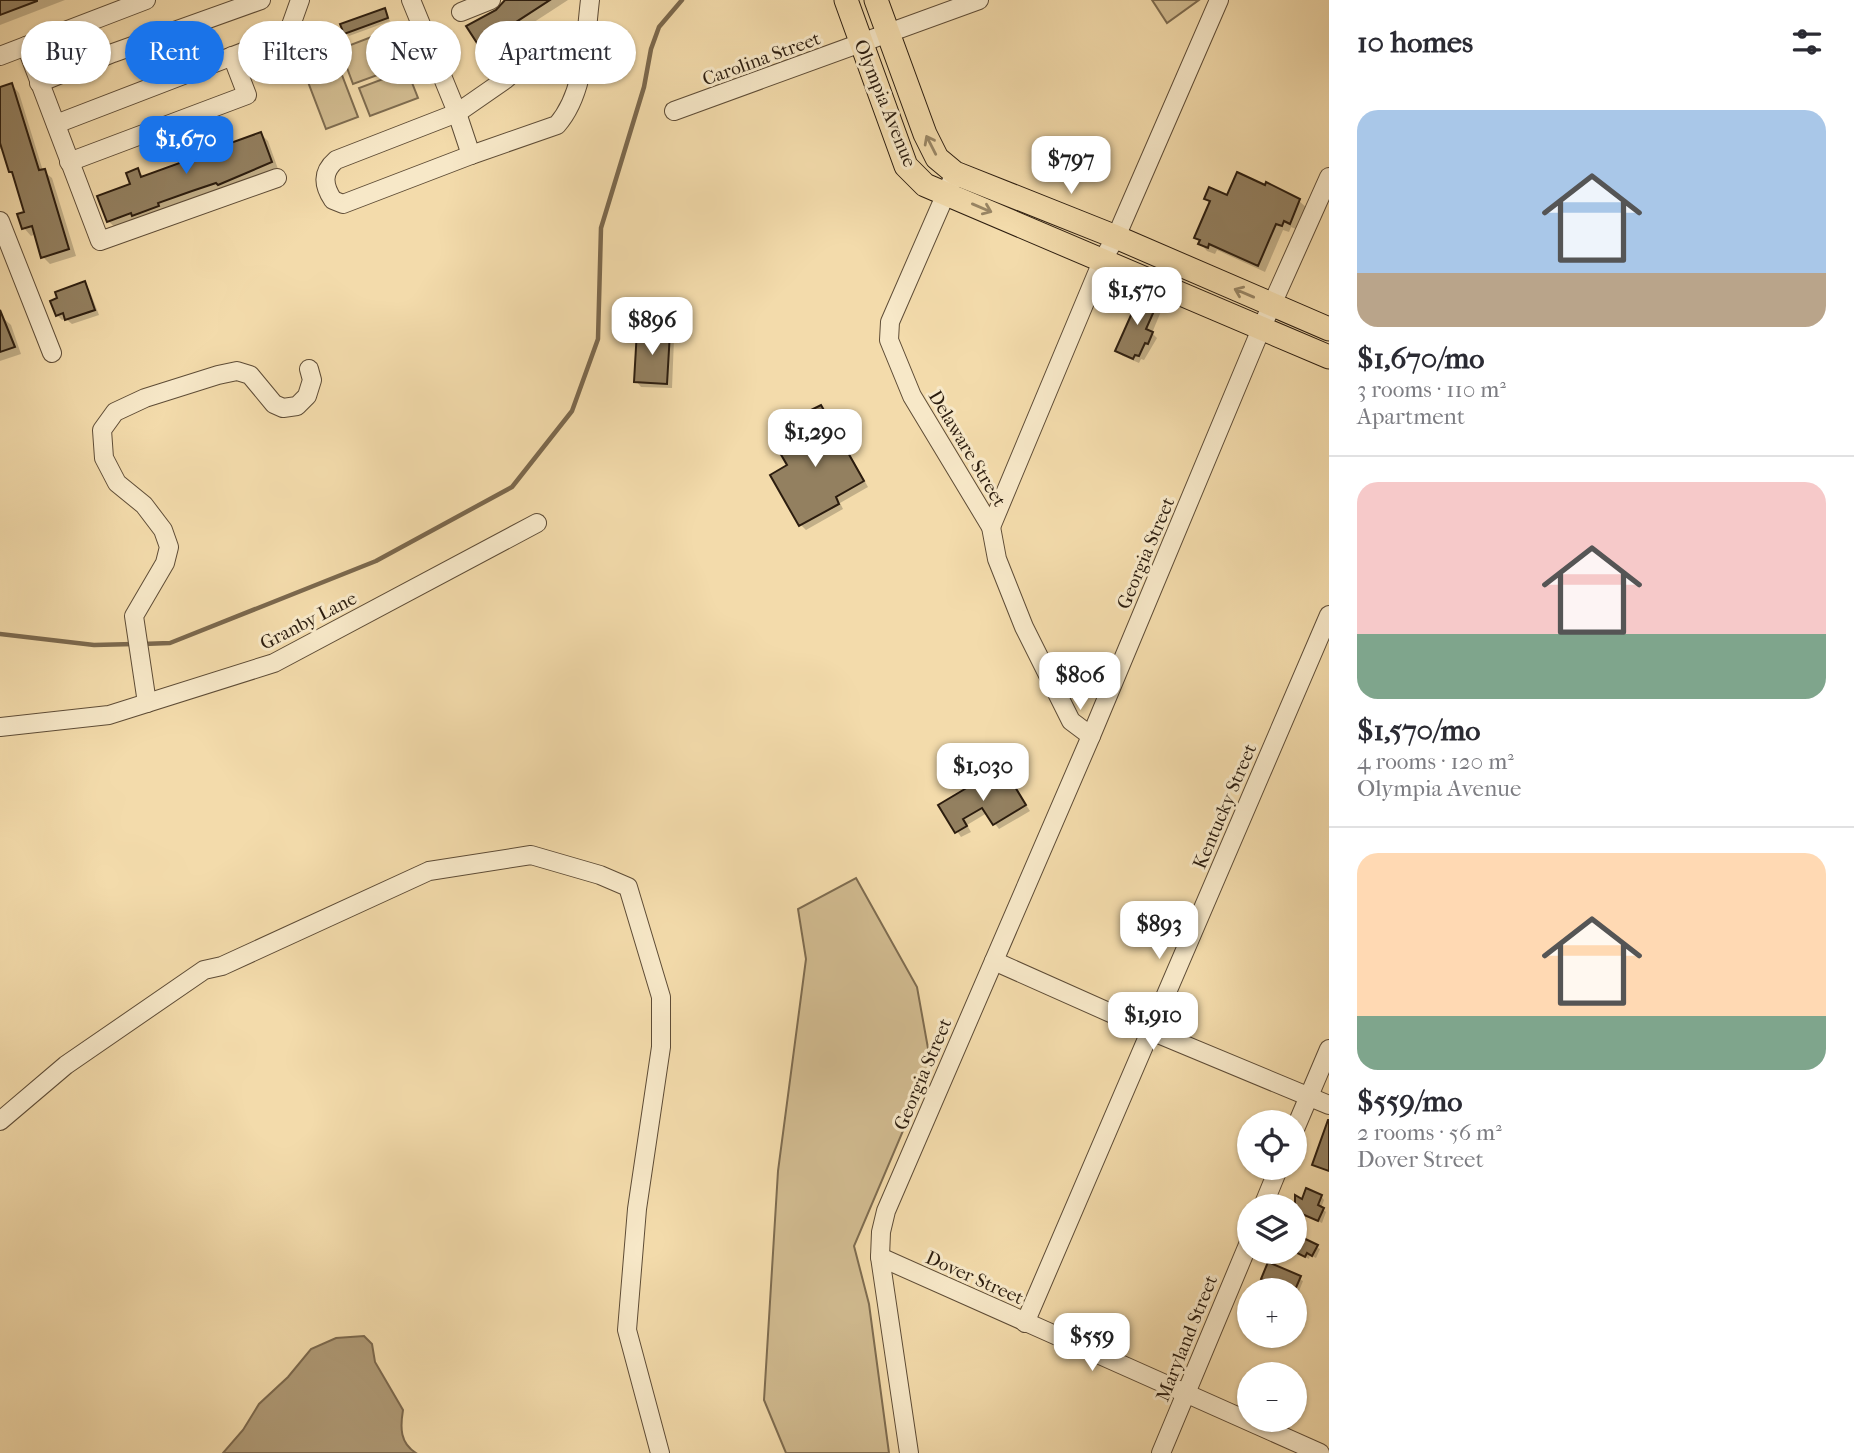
<!DOCTYPE html>
<meta charset="utf-8">
<style>
:root{--surface:#fff;--page:#f7f7f7;--text:#2b2b33;--muted:#7c7c81;--line:#e1e1e2;--accent:#1a73e8}
body{margin:0;font-family:"IM FELL French Canon",serif;background:var(--page);color:var(--text);height:100vh;display:flex;flex-direction:column;font-size:26px;white-space:nowrap}
*{box-sizing:border-box;margin:0}
p{font-size:23px;color:var(--muted)}
.icon{flex:none;width:38px;height:38px;fill:none;stroke:currentColor;stroke-width:2;stroke-linecap:round;stroke-linejoin:round}
.map{position:relative;flex:1;overflow:hidden}
.details{display:flex;flex-direction:column;background:var(--surface);width:525px}
.details>*{flex:none}
.guide{position:absolute;left:21px;top:21px;width:665px;height:63px;display:flex;gap:14px}
.tools{position:absolute;left:1237px;top:1110px;display:grid;gap:14px}
.tools a{display:grid;place-items:center;width:70px;height:70px;border-radius:50%;background:var(--surface);box-shadow:0 2px 5px #0004;font-size:35px}
.price{position:absolute;translate:-50% -60px;padding:0 16px;border-radius:14px;background:#fff;color:#222;font-size:23px;line-height:46px;filter:drop-shadow(0 2px 4px #0008)}
.price::after{content:'';position:absolute;left:50%;top:42px;width:21px;height:16px;margin-left:-10px;background:inherit;clip-path:polygon(0 0,100% 0,50% 100%)}
.price.current{background:var(--accent);color:#fff}
ul{padding:0;list-style:none}
li{display:grid;align-content:center;gap:14px;height:371px;padding:0 28px}
li+li{border-top:2px solid var(--line)}
li span{display:grid;place-items:center;height:217px;border-radius:21px;color:#555}
li>.icon{margin-inline-start:auto}
span .icon{width:126px;height:126px;fill:#fffc;stroke-width:1}
li b{font-size:30px}
h2{display:flex;justify-content:space-between;align-items:center;height:84px;padding:0 28px;font-size:30px}
.tag{padding:0 24px;border-radius:32px;background:var(--surface);box-shadow:0 2px 5px #0004;font-size:24px;line-height:63px}
.tag.current{background:var(--accent);color:#fff}
main{display:flex;flex:1;min-height:0}
.map>svg:first-child{display:block}
.green{fill:#d1bb90;stroke:#7e6c50;stroke-width:2}
.water{fill:#af9a76;stroke:#7b684d;stroke-width:2}
.shadow{fill:#0003}
.lines{fill:none;stroke-linecap:round;stroke-linejoin:round}
.stream{stroke:#7b684d;stroke-width:4.5}
.building{fill:#938060;stroke:#2c1d0f;stroke-width:2}
.minor-casing{stroke:#5e4c36;stroke-width:20}
.major-casing{stroke:#2c1d0f;stroke-width:25}
.minor{stroke:#f7e8c8;stroke-width:18}
.major{stroke:#f3dbab;stroke-width:23}
.oneway{stroke:#998665}
.labels{text-anchor:middle;stroke-width:6;stroke-linejoin:round;paint-order:stroke}
.street-label{font-size:19px;fill:#2c1d0f;stroke:#f7e8c8}
</style>
<main>
<div class="map">
<svg width="1329" height="1453" viewBox="0 0 1329 1453">
<rect width="100%" height="100%" fill="#f3dbab"/>
<filter id="stains"><feTurbulence type="fractalNoise" baseFrequency=".00286" numOctaves="4"/><feColorMatrix values="0 0 0 0 .2 0 0 0 0 .09 0 0 0 0 .02 0 0 0 .5 -.17"/></filter>
<radialGradient id="worn" r=".72"><stop offset=".6" stop-color="#630" stop-opacity="0"/><stop offset="1" stop-color="#630" stop-opacity=".3"/></radialGradient>
<g class="green">
<path d="M1152,0H1199L1167,23Z"/>
<path d="M392,29L405,65L353,84L340,49Z"/>
<path d="M332,49L358,117L326,129L300,61Z"/>
<path d="M407,70L418,98L370,116L359,88Z"/>
<path d="M856,878L917,987L931,1065L854,1246L869,1304L889,1453H786L764,1400L778,1171L806,959L798,909Z"/>
</g>
<path class="water" d="M364,1336L372,1344L375,1362L403,1410C400,1428 400,1443 416,1453H223L243,1430L259,1404L288,1377L311,1349L336,1338Z"/>
<g class="shadow">
<path d="M0,0H65L0,25Z"/>
<path d="M508,0H568L488,52L468,26L497,12Z"/>
<path d="M384,10L390,21L349,36L346,33Z"/>
<path d="M12,85L19,93L43,171L52,178L76,256L50,264L43,257L36,234L31,236L24,228L26,213L15,176L10,172L3,148L0,149V89Z"/>
<path d="M261,134L268,141L278,169L116,228L108,221L132,185L137,170L145,178L216,152L224,136L232,144Z"/>
<path d="M1267,184L1299,201L1307,208L1298,230L1291,227L1289,232L1283,230L1265,272L1217,250L1215,254L1207,251L1200,243L1197,237L1211,204L1206,199L1228,197L1266,187Z"/>
<path d="M84,283L89,289L99,315L72,324L66,319L62,320L57,315Z"/>
<path d="M1132,302L1157,304L1162,309L1152,333L1157,338L1144,360L1141,359L1139,363L1123,356L1117,351L1137,306Z"/>
<path d="M3,318L11,325L21,354L0,361V319Z"/>
<path d="M669,333L674,339L672,388L641,387L636,381Z"/>
<path d="M820,407L826,412L868,487L840,503L843,509L806,530L801,525L790,465L818,422Z"/>
<path d="M985,779L992,789L1009,779L1030,811L999,829L987,813L967,825L971,832L961,837L940,806Z"/>
<path d="M1321,1196L1324,1200L1321,1208L1326,1212L1322,1223L1295,1210L1297,1198L1303,1201Z"/>
<path d="M1295,1236L1320,1249L1316,1258L1310,1255L1309,1259L1293,1251Z"/>
<path d="M1269,1264L1303,1281L1297,1296L1295,1290H1259Z"/>
</g>
<g class="lines">
<g class="stream">
<path d="M0,634L94,645L134,644"/>
<path d="M142,644L170,643L376,561L512,487L572,411L598,339L601,228L644,87L651,49L659,27L682,0"/>
</g>
</g>
<g class="building">
<path d="M0,0H37V1L0,15Z"/>
<path d="M505,0H550L479,46L466,26L496,10Z"/>
<path d="M385,8L388,18L344,34L340,24Z"/>
<path d="M12,83L39,170L45,169L69,249L41,258L32,226L22,229L17,214L24,212L12,172H9L0,143V87Z"/>
<path d="M261,132L272,162L218,185L216,183L192,191L158,203L159,206L132,216L131,213L107,222L97,196L130,184L126,173L138,168L141,177L213,151L209,140L225,134L228,144Z"/>
<path d="M1237,172L1265,185L1266,182L1300,199L1290,224L1284,221L1282,226L1276,224L1258,266L1209,244L1208,248L1198,244L1200,240L1194,238L1210,201L1204,199L1209,187L1227,195Z"/>
<path d="M85,281L95,310L65,320L63,313L56,316L50,301L57,298L55,292Z"/>
<path d="M1134,292L1158,302L1146,329L1153,332L1148,344L1145,343L1139,356L1135,355L1133,359L1115,351L1136,304L1130,302Z"/>
<path d="M0,310L15,347L0,352Z"/>
<path d="M637,330L670,332L667,384L634,382Z"/>
<path d="M821,405L864,481L836,497L839,504L799,526L770,475L787,465L776,446L815,422L809,411Z"/>
<path d="M985,777L991,787L1009,777L1026,805L993,825L982,808L963,819L967,826L955,833L938,805Z"/>
<path d="M1328,1120H1329V1171L1312,1165Z"/>
<path d="M1306,1188L1322,1195L1318,1205L1324,1208L1318,1221L1295,1211V1195L1302,1199Z"/>
<path d="M1295,1234L1318,1245L1312,1256L1307,1253L1305,1257L1295,1252Z"/>
<path d="M1268,1262L1301,1276L1295,1290H1285L1261,1279Z"/>
</g>
<g class="lines">
<defs>
<g id="minor">
<path d="M411,0L456,110L471,155L557,125C585,93 585,41 590,0"/>
<path d="M461,12L491,0"/>
<path d="M26,46L100,241L277,178"/>
<path d="M0,56L146,0"/>
<path d="M39,83L113,53L261,0"/>
<path d="M674,111L979,0"/>
<path d="M56,124L277,39L290,28L300,0"/>
<path d="M471,155L343,204L333,200C323,185 322,172 336,160L457,113L506,79L547,44L562,38L585,41"/>
<path d="M69,162L247,95L232,56"/>
<path d="M951,182L890,322L889,340L912,396L991,527L997,559L1024,627L1071,721L1091,736"/>
<path d="M0,221L52,353"/>
<path d="M991,527L1103,259L1116,237L1219,0"/>
<path d="M147,703L134,616L165,563L169,547L163,530L144,505L117,483L104,458L102,430L115,412L145,398L218,375L237,371L250,375L274,404L283,408L297,406L307,396L312,380L309,369"/>
<path d="M0,727L109,715L274,663L537,523"/>
<path d="M994,961L1151,1031L1329,1105"/>
<path d="M0,1121L66,1065L204,970L222,966L429,871L531,855L600,875L628,887L661,997V1047L637,1209L627,1330L660,1453"/>
<path d="M1295,1129L1329,1049"/>
<path d="M1263,1206L1279,1167"/>
<path d="M880,1257L1320,1453"/>
<path d="M1025,1323L1329,615"/>
<path d="M909,1453L880,1257L881,1232L886,1211L1091,736L1261,329L1329,177"/>
<path d="M1161,1453L1250,1240"/>
</g>
<g id="major">
<path d="M846,0L906,166L925,185L1329,357"/>
<path d="M876,0L925,134L937,158L955,173L1116,237L1329,329"/>
</g>
</defs>
<use href="#minor" class="minor-casing"/>
<use href="#major" class="major-casing"/>
<use href="#minor" class="minor"/>
<use href="#major" class="major"/>
</g>
<defs><path id="oneway-shaft" d="M-6 0H5M1.5-3L5.5 0L1.5 3" fill="none" stroke-width="1.6" stroke-linecap="round" stroke-linejoin="round" transform="scale(1.75)"/></defs>
<g class="oneway">
<use href="#oneway-shaft" transform="translate(931 145) rotate(-117)"/>
<use href="#oneway-shaft" transform="translate(982 208) rotate(23)"/>
<use href="#oneway-shaft" transform="translate(1244 293) rotate(-157)"/>
</g>
<g class="labels">
<g class="street-label">
<text transform="translate(761 58) rotate(-20)" y="7">Carolina Street</text>
<text transform="translate(886 103) rotate(68)" y="7">Olympia Avenue</text>
<text transform="translate(968 448) rotate(59)" y="7">Delaware Street</text>
<text transform="translate(1145 553) rotate(-67)" y="7">Georgia Street</text>
<text transform="translate(308 620) rotate(-27)" y="7">Granby Lane</text>
<text transform="translate(1224 806) rotate(-67)" y="7">Kentucky Street</text>
<text transform="translate(922 1074) rotate(-67)" y="7">Georgia Street</text>
<text transform="translate(975 1277) rotate(24)" y="7">Dover Street</text>
<text transform="translate(1186 1338) rotate(-68)" y="7">Maryland Street</text>
</g>
</g>
<rect width="100%" height="100%" filter="url(#stains)"/>
<rect width="100%" height="100%" fill="url(#worn)"/>
</svg>
<div class="tools">
<a><svg class="icon" aria-label="locate" viewBox="0 0 24 24"><circle cx="12" cy="12" r="6"/><path d="M12 2v4M12 18v4M2 12h4M18 12h4"/></svg></a>
<a><svg class="icon" aria-label="layers" viewBox="0 0 24 24"><path d="M12 4l9 5-9 5-9-5zM3 14l9 5 9-5"/></svg></a>
<a>+</a>
<a>−</a>
</div>
<b class="price current" style="left:186px;top:176px">$1,670</b>
<b class="price" style="left:1071px;top:196px">$797</b>
<b class="price" style="left:1137px;top:327px">$1,570</b>
<b class="price" style="left:652px;top:357px">$896</b>
<b class="price" style="left:815px;top:469px">$1,290</b>
<b class="price" style="left:1080px;top:712px">$806</b>
<b class="price" style="left:983px;top:803px">$1,030</b>
<b class="price" style="left:1159px;top:961px">$893</b>
<b class="price" style="left:1153px;top:1052px">$1,910</b>
<b class="price" style="left:1092px;top:1373px">$559</b>
<div class="guide">
<a class="tag">Buy</a>
<a class="tag current">Rent</a>
<a class="tag">Filters</a>
<a class="tag">New</a>
<a class="tag">Apartment</a>
</div>
</div>
<section class="details">
<h2>10 homes<svg class="icon" aria-label="filters" viewBox="0 0 24 24"><path d="M4 7h16M4 17h16"/><circle cx="9" cy="7" r="2"/><circle cx="15" cy="17" r="2"/></svg></h2>
<ul>
<li><span style="background:linear-gradient(#a9c7e8 75%,#b9a48a 0)"><svg class="icon" aria-label="home" viewBox="0 0 24 24"><path d="M3 11l9-7 9 7M6 9v11h12V9"/></svg></span><div><b>$1,670/mo</b><p>3 rooms · 110 m²</p><p>Apartment</p></div></li>
<li><span style="background:linear-gradient(#f6c9c9 70%,#7fa58c 0)"><svg class="icon" aria-label="home" viewBox="0 0 24 24"><path d="M3 11l9-7 9 7M6 9v11h12V9"/></svg></span><div><b>$1,570/mo</b><p>4 rooms · 120 m²</p><p>Olympia Avenue</p></div></li>
<li><span style="background:linear-gradient(#ffd9b3 75%,#7fa58c 0)"><svg class="icon" aria-label="home" viewBox="0 0 24 24"><path d="M3 11l9-7 9 7M6 9v11h12V9"/></svg></span><div><b>$559/mo</b><p>2 rooms · 56 m²</p><p>Dover Street</p></div></li>
</ul>
</section>
</main>
